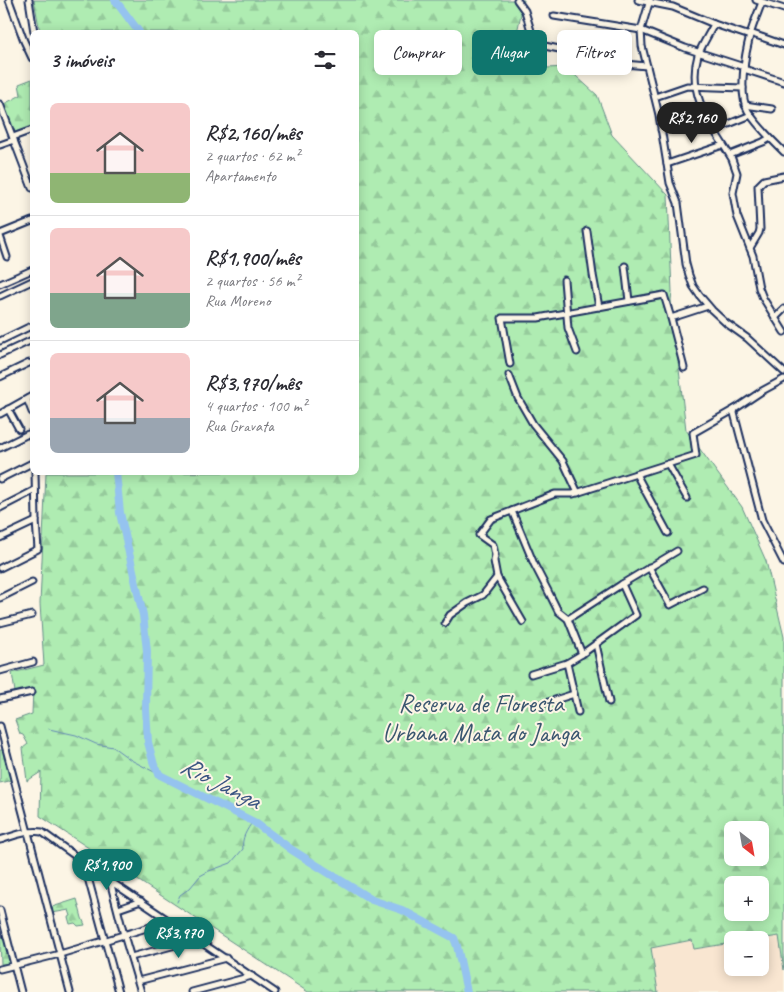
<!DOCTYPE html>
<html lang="pt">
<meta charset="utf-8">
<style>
:root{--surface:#fff;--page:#f2f2f3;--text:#2b2b33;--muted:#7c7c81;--line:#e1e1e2;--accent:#0f766e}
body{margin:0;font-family:Caveat,sans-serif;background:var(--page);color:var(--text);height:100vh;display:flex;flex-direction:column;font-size:19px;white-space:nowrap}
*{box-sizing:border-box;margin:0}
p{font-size:16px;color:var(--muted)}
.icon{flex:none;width:28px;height:28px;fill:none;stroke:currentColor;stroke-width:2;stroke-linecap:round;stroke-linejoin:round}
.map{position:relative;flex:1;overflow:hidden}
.side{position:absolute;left:30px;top:30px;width:329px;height:445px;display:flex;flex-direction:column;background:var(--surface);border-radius:8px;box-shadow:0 2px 12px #0003}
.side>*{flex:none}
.hud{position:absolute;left:374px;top:30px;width:335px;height:45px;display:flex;gap:10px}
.needle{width:32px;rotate:149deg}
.buttons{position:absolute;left:724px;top:821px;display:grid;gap:10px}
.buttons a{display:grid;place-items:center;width:45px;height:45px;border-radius:8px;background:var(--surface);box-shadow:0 2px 12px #0003;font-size:25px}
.price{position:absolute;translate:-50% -42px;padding:0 11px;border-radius:18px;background:var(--accent);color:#fff;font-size:16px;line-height:32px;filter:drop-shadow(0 1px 2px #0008)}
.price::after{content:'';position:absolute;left:50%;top:30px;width:15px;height:11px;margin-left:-8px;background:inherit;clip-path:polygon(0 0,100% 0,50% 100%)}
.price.on{background:#222;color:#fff}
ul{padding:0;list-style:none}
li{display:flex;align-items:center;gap:15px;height:125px;padding:0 20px}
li+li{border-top:1px solid var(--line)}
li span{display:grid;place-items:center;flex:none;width:140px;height:100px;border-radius:8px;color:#555}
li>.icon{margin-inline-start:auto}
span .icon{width:60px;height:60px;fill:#fffc;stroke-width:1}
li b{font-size:21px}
h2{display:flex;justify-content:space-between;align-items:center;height:60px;padding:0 20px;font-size:21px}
.chip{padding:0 18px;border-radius:8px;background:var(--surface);box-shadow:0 2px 12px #0003;font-size:18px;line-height:45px}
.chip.on{background:var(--accent);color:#fff}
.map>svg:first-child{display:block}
.built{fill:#f9e6d1}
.forest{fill:url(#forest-firs);stroke:#658e88;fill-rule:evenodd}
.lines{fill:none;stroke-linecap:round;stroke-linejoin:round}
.stream{stroke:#6488b5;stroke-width:1}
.river{stroke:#95c3ef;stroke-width:8}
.minor-casing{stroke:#1b2f5e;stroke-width:9}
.minor{stroke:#fcf5e5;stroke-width:5}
.labels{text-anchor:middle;stroke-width:4;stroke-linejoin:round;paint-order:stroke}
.park-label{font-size:25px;fill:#39556f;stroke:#fcf5e5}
.water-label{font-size:26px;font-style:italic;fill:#3a5482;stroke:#fcf5e5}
</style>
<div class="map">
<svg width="784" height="992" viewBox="0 0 784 992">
<defs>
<pattern id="forest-firs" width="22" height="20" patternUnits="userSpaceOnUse" patternTransform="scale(1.25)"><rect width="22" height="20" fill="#afecb2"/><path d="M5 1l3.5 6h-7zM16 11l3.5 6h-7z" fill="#96cb9c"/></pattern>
</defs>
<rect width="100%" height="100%" fill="#fcf5e5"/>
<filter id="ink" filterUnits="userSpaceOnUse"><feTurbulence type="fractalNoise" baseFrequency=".02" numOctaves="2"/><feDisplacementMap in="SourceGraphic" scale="10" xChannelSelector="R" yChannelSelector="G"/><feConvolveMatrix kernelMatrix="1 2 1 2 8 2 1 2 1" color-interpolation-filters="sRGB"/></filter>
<g filter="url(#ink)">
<path class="built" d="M780,936L784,970V992H658L651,948L693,940L694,949L732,943V968H760V940H754Z"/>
<g class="forest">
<path d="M34,0H524L509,70L566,67L597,95L612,135L668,195L672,292L671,300L686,430L742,507L766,561L784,637V970L779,936L754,940H732V943L694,949L692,940L651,948L658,992H308L40,816L41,772L27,781L23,748L28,744L23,735L20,734L15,720L32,714L33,689L15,692L12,673L44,665L40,604L46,473L356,472V32H40ZM732,830H760V858H732ZM732,885H760V912H732Z"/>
<path d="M32,79V127L14,134L4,104L21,95L19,84Z"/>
<path d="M0,750H3L12,780L0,783Z"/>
<path d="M77,899L82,918L85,925L78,926L75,923L70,924L68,917L71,916L69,910L52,913V907Z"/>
<path d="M4,936L10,963L1,964L0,937Z"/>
</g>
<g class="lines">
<g class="stream">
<path d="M49,729L76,735L96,744L113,747L131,760L160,775"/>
<path d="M177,902L180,895L190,888L200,876L209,871L231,863L243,849C241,838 247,830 253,821"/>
</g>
<g class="river">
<path d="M115,0L139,32"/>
<path d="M116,472L120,513L143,615L147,651L146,709L148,742L154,765L160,775L254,822L292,850L372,900L402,910L454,938L457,946L467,992"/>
</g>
<defs>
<g id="minor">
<path d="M9,0L24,41L32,58"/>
<path d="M29,0L34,32"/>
<path d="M517,0L525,11L535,44L564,50L576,54L592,62L613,63L647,66"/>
<path d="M638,0L673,7L714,24L750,36"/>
<path d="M650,0L641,30L642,46L659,115L670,183L678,203L686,264L689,275L693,286L700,296L712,310L726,323L747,338L784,372"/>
<path d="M756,0L784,9"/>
<path d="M762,2C758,13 753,24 750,35C745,54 738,94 748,111C757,126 772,140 784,152"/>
<path d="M554,16L641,30L685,48L744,67"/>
<path d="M714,24C709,34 702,45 698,55C686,96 713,127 732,159L737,173L733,193L737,216L753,256L759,288L763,298L784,332"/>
<path d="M750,33L784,45"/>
<path d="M744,69L784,82"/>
<path d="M655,97L687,86L743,88"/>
<path d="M0,104L32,188"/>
<path d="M745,105L772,109"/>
<path d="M661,130L706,116"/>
<path d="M714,130L751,115"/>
<path d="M13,137L32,130"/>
<path d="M0,145L14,140"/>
<path d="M730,155L763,142L770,138"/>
<path d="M667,164L723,145"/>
<path d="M587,231L593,275L599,307"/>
<path d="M0,234L32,221"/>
<path d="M0,236L7,257"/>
<path d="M750,248L759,233L760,229L758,186L764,180L784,176"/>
<path d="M625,266L629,301"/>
<path d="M564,280L568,328L577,352"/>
<path d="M0,284L32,270"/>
<path d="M0,296L32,281"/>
<path d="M671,318L684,368"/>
<path d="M775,318L784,309"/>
<path d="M0,341L29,327L32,328"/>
<path d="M0,355L32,340"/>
<path d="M510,364L502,318H538L664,295L671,318L708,306"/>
<path d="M509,375L518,398L533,424L563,461L578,493"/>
<path d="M0,377L29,363"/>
<path d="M784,379L762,391L735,409L734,413L762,520L784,563"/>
<path d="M27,399L32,412"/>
<path d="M8,409L19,429"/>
<path d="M0,414L32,396"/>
<path d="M0,448L28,434H30L32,437"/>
<path d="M668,464L687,498"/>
<path d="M636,474L668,533"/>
<path d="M0,479L32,463"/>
<path d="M0,508L35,490"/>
<path d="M512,511L534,564L548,591L558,611L568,619L582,654"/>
<path d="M0,538L36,521"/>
<path d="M649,567L670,605L703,588"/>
<path d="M0,568L38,549L36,521L35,472"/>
<path d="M497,577L523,622"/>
<path d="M0,598L32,582"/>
<path d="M568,619L622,584L677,551"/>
<path d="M0,623L32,615"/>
<path d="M445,623L450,615L467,603L483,595L497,577L494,561L495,555L493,545L479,535L491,519L555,494H573L696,455L693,433L735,409"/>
<path d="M596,644L609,702"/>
<path d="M0,671L33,662"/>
<path d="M531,674L567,663"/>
<path d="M0,699L32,692"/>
<path d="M539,705L574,694"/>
<path d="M578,712L567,663L582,654L636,615L622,584"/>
<path d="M0,726L70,992"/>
<path d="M0,840C13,836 28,830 42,832L110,881L275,992"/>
<path d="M84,863L119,992"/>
<path d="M110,881L124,935L141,992"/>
<path d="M118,909L141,901"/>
<path d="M0,910L21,992"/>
<path d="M131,957L198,939"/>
<path d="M0,969L60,954L170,921"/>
<path d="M138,981L226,958"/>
<path d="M192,992L252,976"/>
</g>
</defs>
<use href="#minor" class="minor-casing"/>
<use href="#minor" class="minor"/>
</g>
</g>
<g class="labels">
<g class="park-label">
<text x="481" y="712">Reserva de Floresta<tspan x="481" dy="29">Urbana Mata do Janga</tspan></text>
</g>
<g class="water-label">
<text transform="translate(221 782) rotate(27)" y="9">Rio Janga</text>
</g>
</g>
</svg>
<div class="buttons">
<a><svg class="needle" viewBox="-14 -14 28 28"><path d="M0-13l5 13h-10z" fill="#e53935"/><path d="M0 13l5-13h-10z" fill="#7c7c81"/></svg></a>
<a>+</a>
<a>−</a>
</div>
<b class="price on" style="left:692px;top:144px">R$2,160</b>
<b class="price" style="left:107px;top:891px">R$1,900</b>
<b class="price" style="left:179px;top:959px">R$3,970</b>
<div class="hud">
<a class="chip">Comprar</a>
<a class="chip on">Alugar</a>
<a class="chip">Filtros</a>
</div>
<section class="side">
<h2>3 imóveis<svg class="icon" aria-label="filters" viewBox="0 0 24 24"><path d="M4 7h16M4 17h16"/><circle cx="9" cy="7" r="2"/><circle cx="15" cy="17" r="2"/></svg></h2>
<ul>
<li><span style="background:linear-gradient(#f6c9c9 70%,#8fb573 0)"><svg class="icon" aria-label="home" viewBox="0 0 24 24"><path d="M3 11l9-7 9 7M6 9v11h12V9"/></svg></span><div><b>R$2,160/mês</b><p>2 quartos · 62 m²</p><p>Apartamento</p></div></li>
<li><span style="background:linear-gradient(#f6c9c9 65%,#7fa58c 0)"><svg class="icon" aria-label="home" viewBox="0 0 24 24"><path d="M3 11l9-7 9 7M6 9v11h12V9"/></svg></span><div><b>R$1,900/mês</b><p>2 quartos · 56 m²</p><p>Rua Moreno</p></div></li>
<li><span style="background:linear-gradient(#f6c9c9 65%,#9aa5b1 0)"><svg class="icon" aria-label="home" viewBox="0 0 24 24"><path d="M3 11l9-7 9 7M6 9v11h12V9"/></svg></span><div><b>R$3,970/mês</b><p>4 quartos · 100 m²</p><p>Rua Gravata</p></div></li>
</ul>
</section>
</div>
